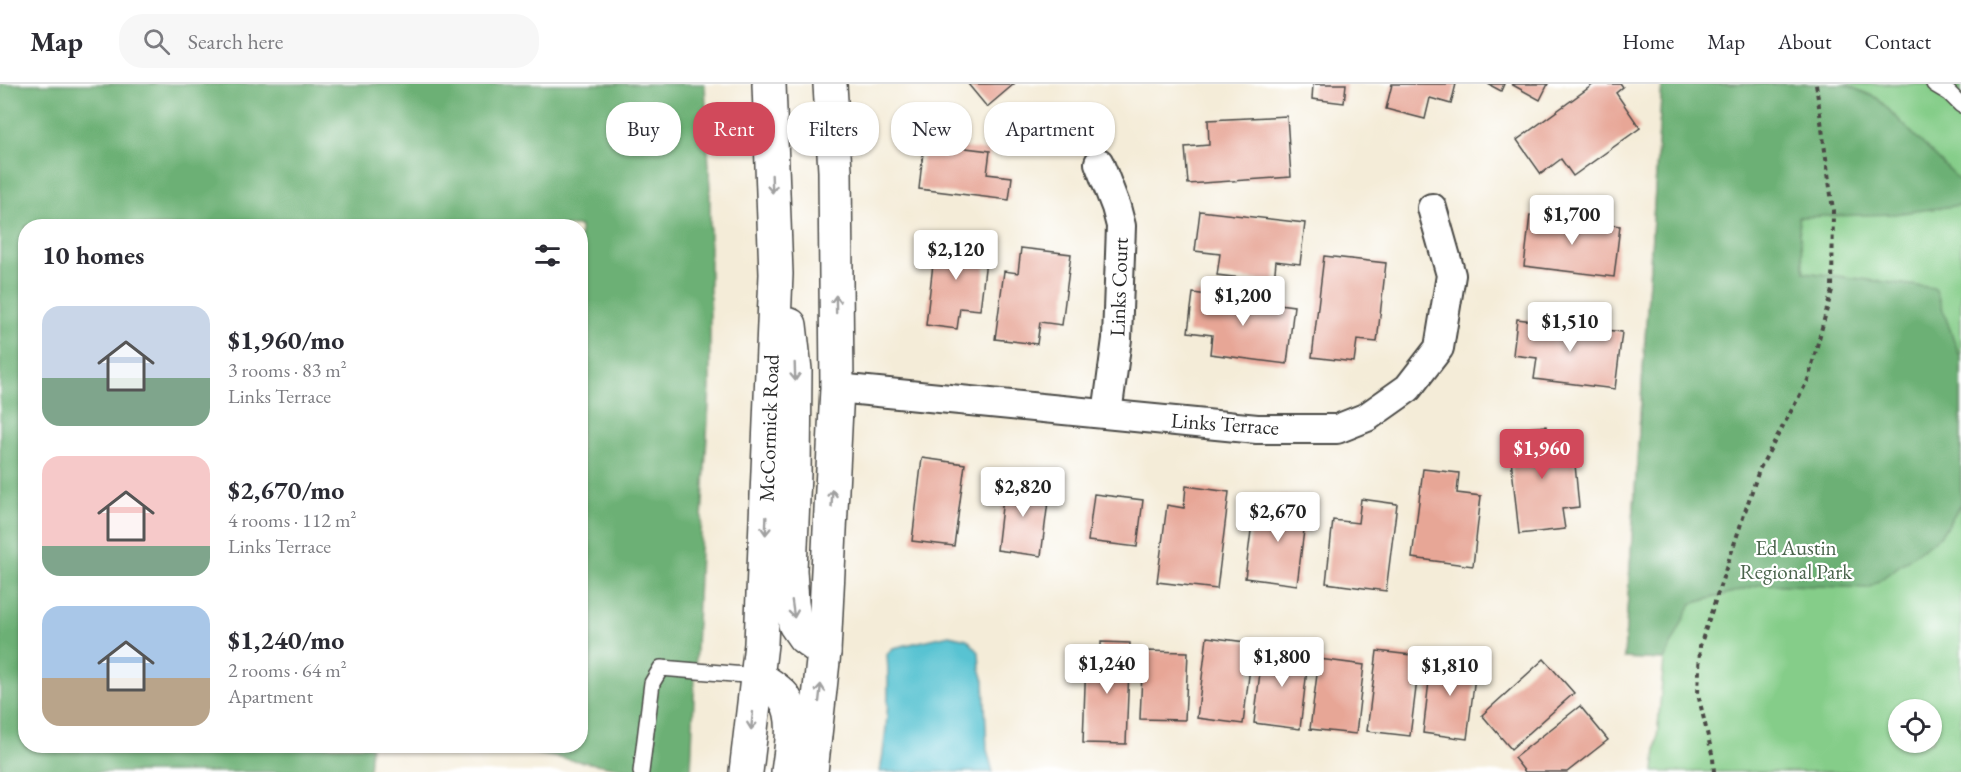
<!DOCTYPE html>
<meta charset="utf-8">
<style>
:root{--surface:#fff;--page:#f7f7f7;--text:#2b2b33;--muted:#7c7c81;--line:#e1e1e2;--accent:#d1495b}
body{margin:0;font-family:"EB Garamond",serif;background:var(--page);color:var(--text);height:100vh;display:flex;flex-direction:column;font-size:22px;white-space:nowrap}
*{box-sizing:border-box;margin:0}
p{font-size:20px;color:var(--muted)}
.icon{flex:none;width:33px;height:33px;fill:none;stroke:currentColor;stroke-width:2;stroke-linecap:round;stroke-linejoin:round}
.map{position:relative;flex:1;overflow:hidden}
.panel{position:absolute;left:18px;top:135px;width:570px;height:534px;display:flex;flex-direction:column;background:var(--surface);border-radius:24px;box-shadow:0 2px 4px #0004}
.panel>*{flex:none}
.banner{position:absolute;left:606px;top:18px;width:570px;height:54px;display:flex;gap:12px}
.buttons{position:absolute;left:1888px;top:615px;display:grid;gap:12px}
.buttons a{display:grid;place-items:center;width:54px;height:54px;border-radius:50%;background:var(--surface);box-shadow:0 2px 4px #0004;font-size:30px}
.price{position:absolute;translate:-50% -51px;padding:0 14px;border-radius:6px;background:#fff;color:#222;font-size:20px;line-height:39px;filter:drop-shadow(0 2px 3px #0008)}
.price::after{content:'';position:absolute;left:50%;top:36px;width:18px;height:14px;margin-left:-9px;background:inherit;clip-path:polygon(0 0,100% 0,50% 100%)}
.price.on{background:var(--accent);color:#fff}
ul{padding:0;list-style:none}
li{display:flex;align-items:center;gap:18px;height:150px;padding:0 24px}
li span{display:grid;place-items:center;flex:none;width:168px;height:120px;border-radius:18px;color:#555}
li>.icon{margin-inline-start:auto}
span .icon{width:72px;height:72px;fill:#fffc;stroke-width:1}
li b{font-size:26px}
h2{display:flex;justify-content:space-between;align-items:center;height:72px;padding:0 24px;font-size:26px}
.pill{padding:0 21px;border-radius:24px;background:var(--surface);box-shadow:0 2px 4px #0004;font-size:21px;line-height:54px}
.pill.on{background:var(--accent);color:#fff}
header{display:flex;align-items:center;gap:36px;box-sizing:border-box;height:84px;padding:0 30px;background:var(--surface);border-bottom:2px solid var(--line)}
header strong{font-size:28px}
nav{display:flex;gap:33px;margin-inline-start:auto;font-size:21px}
.search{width:420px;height:54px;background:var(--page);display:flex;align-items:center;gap:15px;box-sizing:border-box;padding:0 21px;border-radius:24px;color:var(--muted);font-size:22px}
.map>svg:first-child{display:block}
.green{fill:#85cd89;stroke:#587c5a;stroke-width:1.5;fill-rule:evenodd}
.forest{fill:#6cb075;stroke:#4c6e50;stroke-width:1.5}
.water{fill:#58c3d2;stroke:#42777e;stroke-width:1.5}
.building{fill:#e7a696}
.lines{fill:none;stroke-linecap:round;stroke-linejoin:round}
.service-casing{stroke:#494845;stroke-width:18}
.minor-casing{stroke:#494845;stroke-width:32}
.primary-casing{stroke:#494845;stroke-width:36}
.path{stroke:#494845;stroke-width:4;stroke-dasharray:4.5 4.5;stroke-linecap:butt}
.service{stroke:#fff;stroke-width:15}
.minor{stroke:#fff;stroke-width:28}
.primary{stroke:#fff;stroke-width:33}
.oneway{stroke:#a0a0a0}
.labels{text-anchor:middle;stroke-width:4.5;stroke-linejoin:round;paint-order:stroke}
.street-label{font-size:21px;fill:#2b2b2b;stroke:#fff}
.park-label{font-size:21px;fill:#4a644c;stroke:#fff}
</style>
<header>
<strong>Map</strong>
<div class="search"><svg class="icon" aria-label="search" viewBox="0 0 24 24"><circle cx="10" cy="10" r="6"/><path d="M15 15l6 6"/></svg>Search here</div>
<nav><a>Home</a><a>Map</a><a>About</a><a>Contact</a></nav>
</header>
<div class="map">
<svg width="1961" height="688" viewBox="0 0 1961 688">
<rect width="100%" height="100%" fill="#fff"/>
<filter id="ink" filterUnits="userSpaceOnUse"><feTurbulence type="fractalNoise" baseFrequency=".0167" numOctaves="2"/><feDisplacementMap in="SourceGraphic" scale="12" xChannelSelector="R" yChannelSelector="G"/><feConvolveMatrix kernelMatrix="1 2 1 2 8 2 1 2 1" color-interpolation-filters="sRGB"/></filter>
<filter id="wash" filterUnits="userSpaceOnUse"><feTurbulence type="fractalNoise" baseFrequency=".008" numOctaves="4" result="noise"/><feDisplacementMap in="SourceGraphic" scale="24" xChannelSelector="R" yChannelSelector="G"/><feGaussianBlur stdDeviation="1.35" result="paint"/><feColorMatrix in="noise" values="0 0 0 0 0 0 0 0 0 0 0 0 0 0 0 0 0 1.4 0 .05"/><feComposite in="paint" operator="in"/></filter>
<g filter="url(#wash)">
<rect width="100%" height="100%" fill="#f4ecd8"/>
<path class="green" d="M1662,0H1961V688H1654L1664,576L1624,574ZM1899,626H1932V658H1899Z"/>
<g class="forest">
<path d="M0,0H705L710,104V303L700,467L691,688H642L489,662H580V142H26V662H371L369,688H0Z"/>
<path d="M1662,0H1844L1877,14L1961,98V121L1894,130L1798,133L1804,188L1935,204L1959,270L1961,271V420L1941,451L1869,504L1762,500L1691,520L1664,576L1624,574Z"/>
</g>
<path class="water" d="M949,551L967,555L979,568L980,584L984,597L987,666L993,688H880C887,648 890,610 887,570L893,564Z"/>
<g id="blocks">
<g class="building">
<path d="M968,0H1014L987,23Z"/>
<path d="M1313,0H1346L1344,19L1312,15Z"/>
<path d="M1392,0H1456L1451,20L1430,14L1425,35L1386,25Z"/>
<path d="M1488,0H1504L1501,7Z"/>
<path d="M1511,0H1548L1540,16Z"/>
<path d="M1594,0H1621L1623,3L1616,9L1640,44L1573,92L1561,75L1541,90L1517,56Z"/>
<path d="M1287,32L1291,93L1188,100L1185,63L1209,61L1208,36Z"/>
<path d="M924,59L990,67L987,90L1012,93L1009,116L919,105Z"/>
<path d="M1200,127L1305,139L1300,180L1276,177L1274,198L1217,191L1220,170L1195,167Z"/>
<path d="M1530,131L1620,142L1614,193L1524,182Z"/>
<path d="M936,154L988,160L980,226L960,224L957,245L926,241Z"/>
<path d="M1021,164L1071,170L1062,241L1040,238L1037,260L995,255L1004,187L1018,189Z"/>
<path d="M1324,172L1386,179L1377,258L1357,256L1354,278L1312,273Z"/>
<path d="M1193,209L1294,222L1287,280L1210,270L1212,251L1188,248Z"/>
<path d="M1517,235L1622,248L1615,305L1534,295L1537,274L1513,271Z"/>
<path d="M1546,342L1548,361L1573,359L1579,423L1562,425L1565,445L1519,450L1508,346Z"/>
<path d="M922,374L965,380L954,462L912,457Z"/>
<path d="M1423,385L1459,389L1457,409L1481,412L1473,482L1412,474Z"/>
<path d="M1005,397L1050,402L1041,472L997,466Z"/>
<path d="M1186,402L1229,408L1217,505L1157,498L1167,421L1184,424Z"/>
<path d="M1094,410L1143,416L1137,463L1088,457Z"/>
<path d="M1279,411L1308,415L1297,501L1245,494L1253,431L1277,434Z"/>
<path d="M1361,415L1397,420L1386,507L1326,499L1333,436L1358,439Z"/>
<path d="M1207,553L1253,559L1243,640L1197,634Z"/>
<path d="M1101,558L1130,559L1126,660L1083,659L1086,574H1101Z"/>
<path d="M1263,563L1309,569L1300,645L1254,639Z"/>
<path d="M1143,567L1188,568L1185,636L1140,635Z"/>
<path d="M1377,567L1420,572L1410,652L1367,647Z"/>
<path d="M1432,571L1477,577L1467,655L1423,649Z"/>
<path d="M1319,575L1364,581L1356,650L1310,645Z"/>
<path d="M1544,575L1574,609L1511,665L1482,631Z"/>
<path d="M1580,622L1608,656L1567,688H1525L1514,674Z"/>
</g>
</g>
</g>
<g filter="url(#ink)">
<use href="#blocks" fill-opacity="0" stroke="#494845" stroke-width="1.5"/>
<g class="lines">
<defs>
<g id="service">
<path d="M1934,0L1949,9L1961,21"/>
<path d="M641,688L652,599L661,584L757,592"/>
</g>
<g id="minor">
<path d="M1099,79L1116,123L1121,142L1117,255L1107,330"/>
<path d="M837,304L1257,345H1337L1367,333L1408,304L1439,264L1451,191L1432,124"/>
</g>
<g id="primary">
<path d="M790,241L795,286L794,389L790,486L792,519L795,540L804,553L824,568"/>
<path d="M757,592C765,598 778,605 784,613C798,633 791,665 788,688"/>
<path d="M746,688L761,560L776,190L769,0"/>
<path d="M811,688L824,568L837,304L835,87L830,0"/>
</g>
</defs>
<use href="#service" class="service-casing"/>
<use href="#minor" class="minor-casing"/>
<use href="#primary" class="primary-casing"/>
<path class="path" d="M1714,688L1713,674L1698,610L1700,562L1759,386L1808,296L1832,206L1833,126L1816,0"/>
<use href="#service" class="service"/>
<use href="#minor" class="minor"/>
<use href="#primary" class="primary"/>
</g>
<defs><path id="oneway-shaft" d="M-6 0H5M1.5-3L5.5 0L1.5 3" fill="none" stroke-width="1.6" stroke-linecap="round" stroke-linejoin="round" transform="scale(1.5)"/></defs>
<g class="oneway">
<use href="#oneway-shaft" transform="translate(772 100) rotate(88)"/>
<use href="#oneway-shaft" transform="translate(836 220) rotate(-91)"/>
<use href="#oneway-shaft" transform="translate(795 288) rotate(88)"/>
<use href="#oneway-shaft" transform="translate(832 414) rotate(-87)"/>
<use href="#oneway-shaft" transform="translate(766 442) rotate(92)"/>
<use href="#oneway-shaft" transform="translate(793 525) rotate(82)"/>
<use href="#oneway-shaft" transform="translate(820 609) rotate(-84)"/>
<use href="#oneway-shaft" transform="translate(752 637) rotate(96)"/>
</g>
</g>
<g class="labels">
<g class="street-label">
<text transform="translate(1119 203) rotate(-88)" y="7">Links Court</text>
<text transform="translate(1225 340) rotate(4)" y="7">Links Terrace</text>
<text transform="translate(769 344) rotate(-88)" y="7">McCormick Road</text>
</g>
<g class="park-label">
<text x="1796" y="471">Ed Austin<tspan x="1796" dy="24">Regional Park</tspan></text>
</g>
</g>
</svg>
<div class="buttons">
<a><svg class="icon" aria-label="locate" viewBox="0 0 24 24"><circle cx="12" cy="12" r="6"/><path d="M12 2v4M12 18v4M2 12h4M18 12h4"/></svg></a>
</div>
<b class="price" style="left:1572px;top:162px">$1,700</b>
<b class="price" style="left:956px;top:197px">$2,120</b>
<b class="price" style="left:1243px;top:243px">$1,200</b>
<b class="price" style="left:1570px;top:269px">$1,510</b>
<b class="price on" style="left:1542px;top:396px">$1,960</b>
<b class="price" style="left:1023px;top:434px">$2,820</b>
<b class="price" style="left:1278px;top:459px">$2,670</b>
<b class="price" style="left:1282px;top:604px">$1,800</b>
<b class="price" style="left:1107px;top:611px">$1,240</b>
<b class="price" style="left:1450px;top:613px">$1,810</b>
<div class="banner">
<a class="pill">Buy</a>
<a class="pill on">Rent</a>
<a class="pill">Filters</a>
<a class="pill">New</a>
<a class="pill">Apartment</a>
</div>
<section class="panel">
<h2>10 homes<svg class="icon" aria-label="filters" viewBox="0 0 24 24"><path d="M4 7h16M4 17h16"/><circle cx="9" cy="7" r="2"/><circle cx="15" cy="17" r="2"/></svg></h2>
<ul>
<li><span style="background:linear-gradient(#c9d6e8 60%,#7fa58c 0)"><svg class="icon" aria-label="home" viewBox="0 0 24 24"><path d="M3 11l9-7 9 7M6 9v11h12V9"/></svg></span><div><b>$1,960/mo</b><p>3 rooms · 83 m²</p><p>Links Terrace</p></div></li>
<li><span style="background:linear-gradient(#f6c9c9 75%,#7fa58c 0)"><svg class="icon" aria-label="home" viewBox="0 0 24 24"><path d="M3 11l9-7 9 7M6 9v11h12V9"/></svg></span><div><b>$2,670/mo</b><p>4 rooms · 112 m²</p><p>Links Terrace</p></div></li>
<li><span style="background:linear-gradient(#a9c7e8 60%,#b9a48a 0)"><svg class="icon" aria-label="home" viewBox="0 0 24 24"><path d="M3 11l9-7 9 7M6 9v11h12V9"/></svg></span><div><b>$1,240/mo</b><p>2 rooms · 64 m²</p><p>Apartment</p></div></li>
</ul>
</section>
</div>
